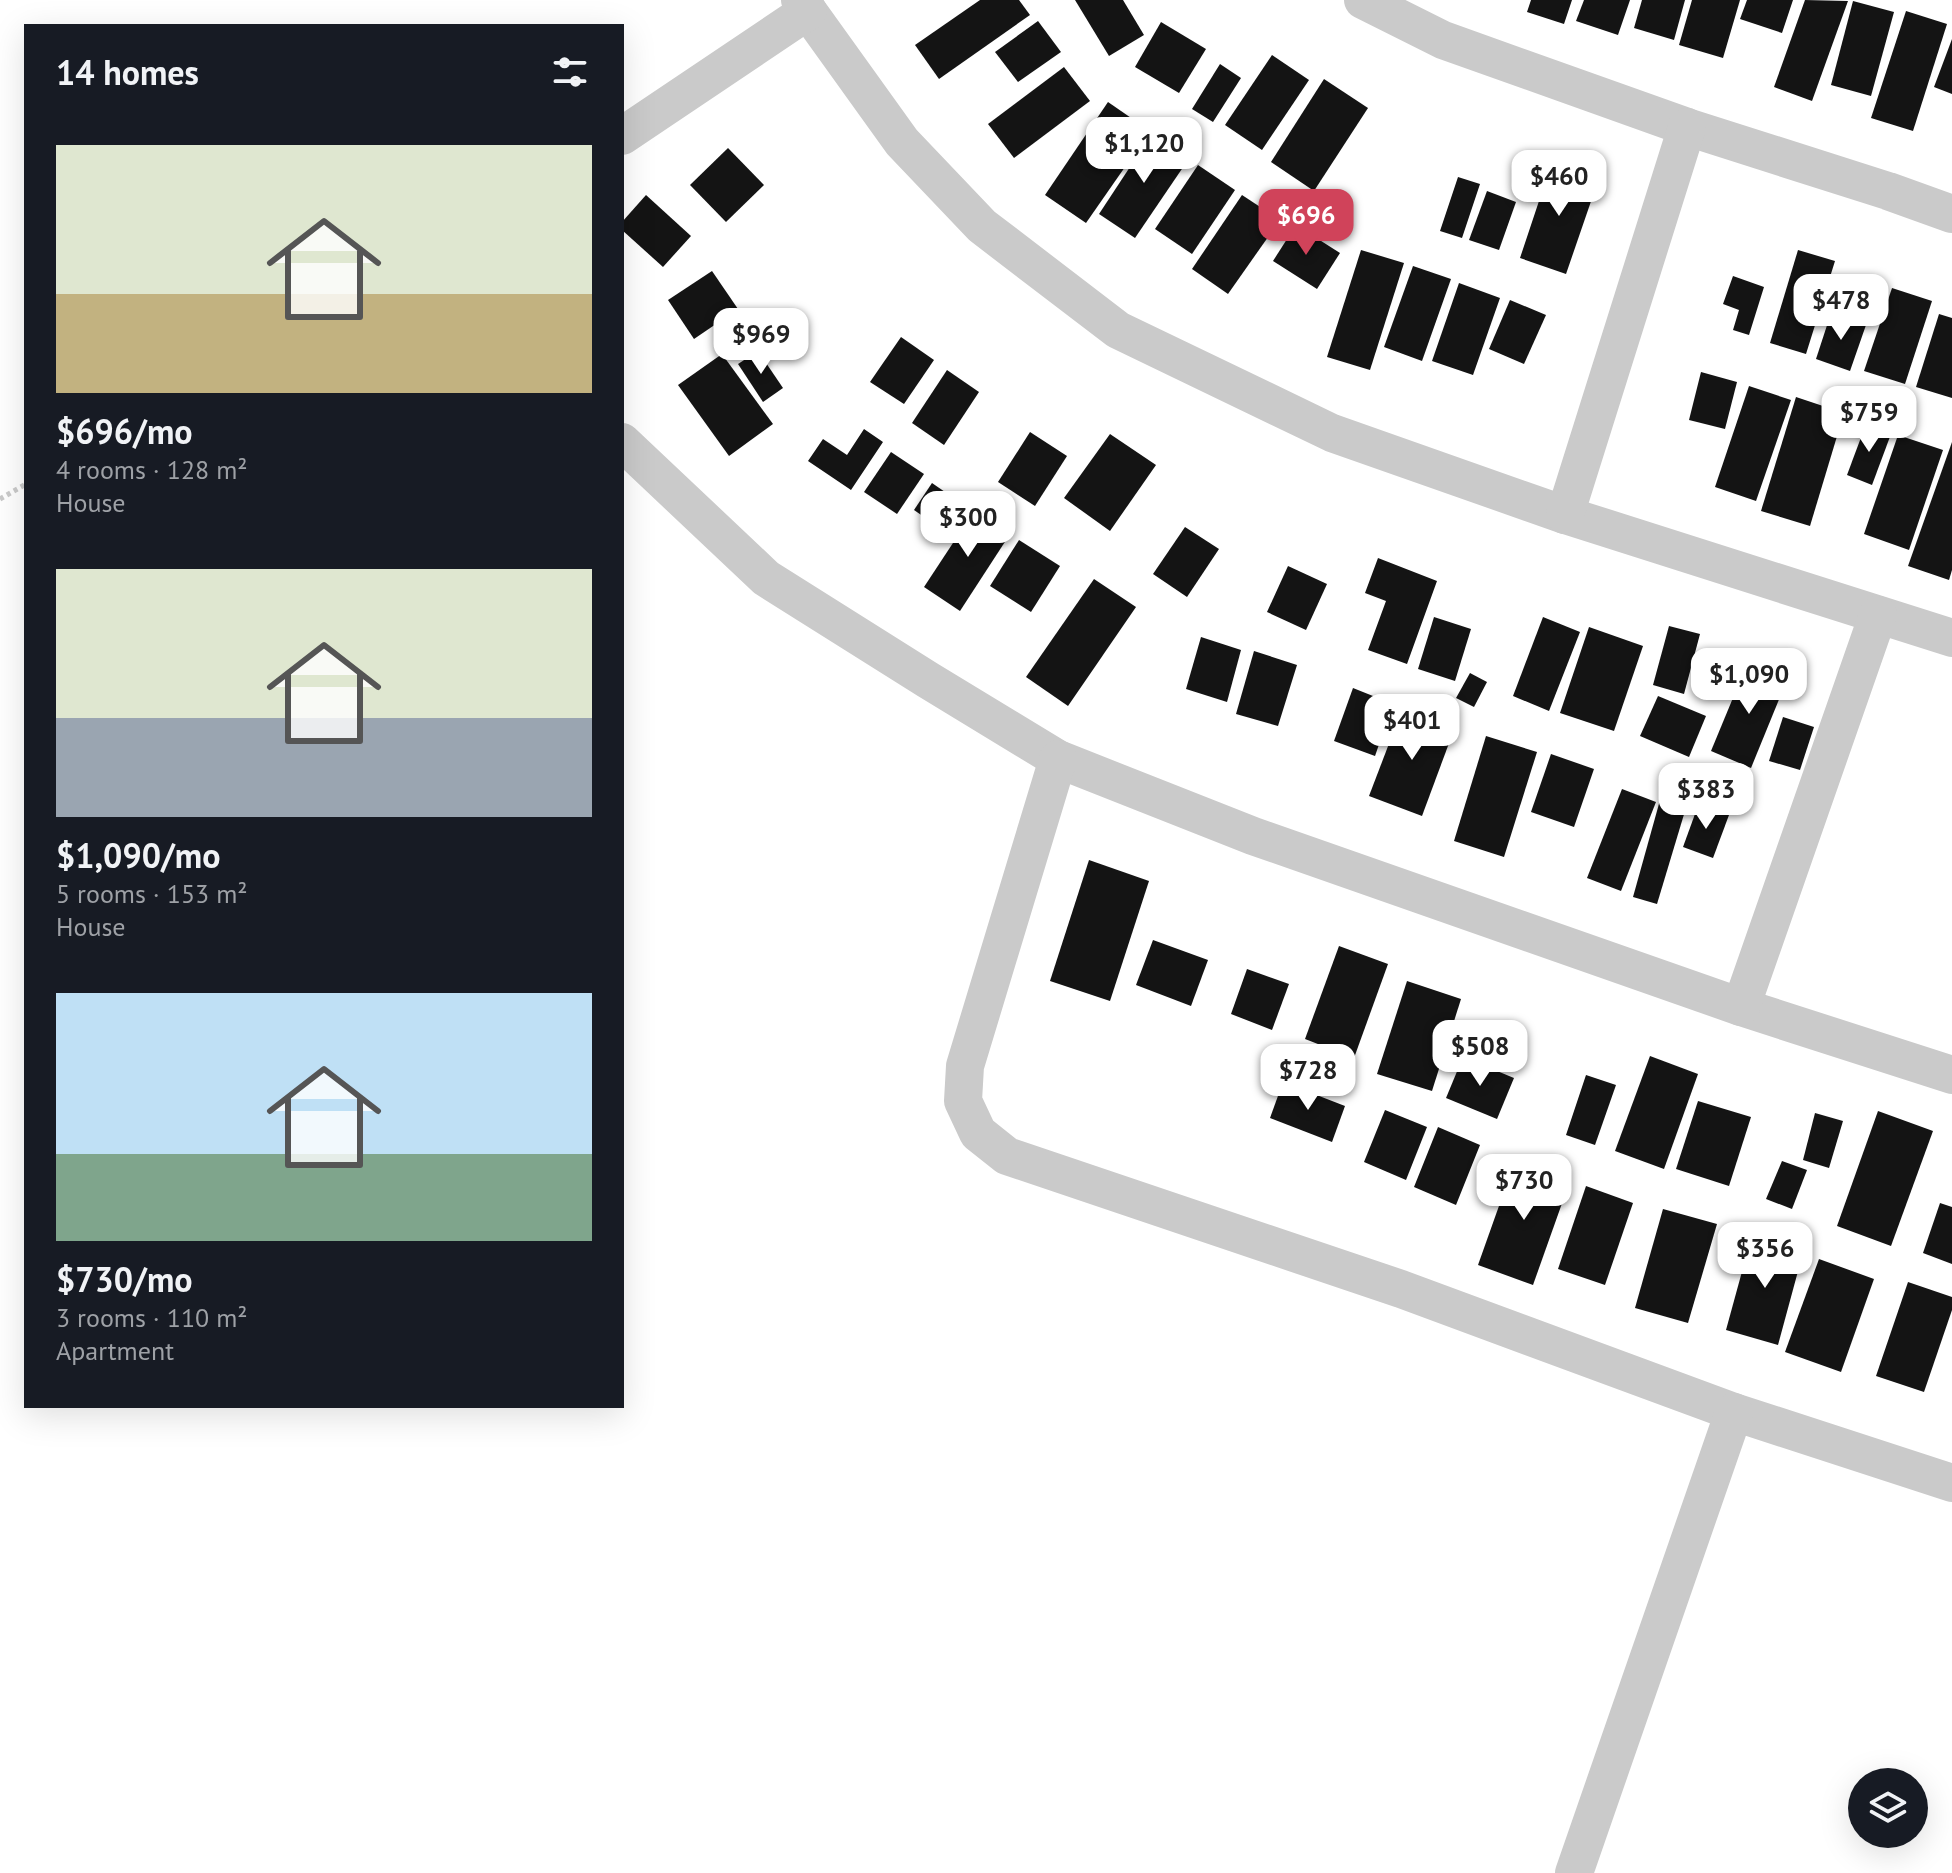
<!DOCTYPE html>
<meta charset="utf-8">
<style>
:root{--surface:#171b24;--page:#242831;--text:#f1f3f6;--muted:#9ea1a6;--accent:#d0435a}
body{margin:0;font-family:"PT Sans",sans-serif;background:var(--page);color:var(--text);height:100vh;display:flex;flex-direction:column;font-size:30px;white-space:nowrap}
*{box-sizing:border-box;margin:0}
p{font-size:26px;color:var(--muted)}
.icon{flex:none;width:44px;height:44px;fill:none;stroke:currentColor;stroke-width:2;stroke-linecap:round;stroke-linejoin:round}
.map{position:relative;flex:1;overflow:hidden}
.panel{position:absolute;left:24px;top:24px;width:600px;height:1384px;display:flex;flex-direction:column;background:var(--surface);border-radius:0px;box-shadow:0 8px 32px #0002}
.panel>*{flex:none}
.controls{position:absolute;left:1848px;top:1768px;display:grid;gap:16px}
.controls a{display:grid;place-items:center;width:80px;height:80px;border-radius:50%;background:var(--surface);box-shadow:0 8px 32px #0002;font-size:40px}
.price{position:absolute;translate:-50% -68px;padding:0 18px;border-radius:16px;background:#fff;color:#222;font-size:26px;line-height:52px;filter:drop-shadow(0 2px 4px #0008)}
.price::after{content:'';position:absolute;left:50%;top:48px;width:24px;height:18px;margin-left:-12px;background:inherit;clip-path:polygon(0 0,100% 0,50% 100%)}
.price.on{background:var(--accent);color:#fff}
ul{padding:0;list-style:none}
li{display:grid;align-content:center;gap:16px;height:424px;padding:0 32px}
li span{display:grid;place-items:center;height:248px;border-radius:0px;color:#555}
li>.icon{margin-inline-start:auto}
span .icon{width:144px;height:144px;fill:#fffc;stroke-width:1}
li b{font-size:34px}
h2{display:flex;justify-content:space-between;align-items:center;height:96px;padding:0 32px;font-size:34px}
.map>svg:first-child{display:block}
.building{fill:#141414}
.lines{fill:none;stroke-linecap:round;stroke-linejoin:round}
.path{stroke:#cacaca;stroke-width:5;stroke-dasharray:4 4;stroke-linecap:butt}
.minor{stroke:#cacaca;stroke-width:38}
</style>
<div class="map">
<svg width="1952" height="1873" viewBox="0 0 1952 1873">
<rect width="100%" height="100%" fill="#fff"/>
<g class="building">
<path d="M980,0H1019L1030,15L939,79L915,45Z"/>
<path d="M1075,0H1123L1144,35L1109,56Z"/>
<path d="M1531,0H1572L1564,24L1527,12Z"/>
<path d="M1584,0H1630L1618,35L1576,21Z"/>
<path d="M1642,0H1685L1674,40L1634,28Z"/>
<path d="M1692,0H1740L1723,58L1679,45Z"/>
<path d="M1747,0H1793L1782,33L1740,19Z"/>
<path d="M1805,0L1848,1L1812,101L1774,87Z"/>
<path d="M1853,1L1894,12L1871,96L1831,85Z"/>
<path d="M1906,11L1947,24L1913,131L1871,118Z"/>
<path d="M1038,21L1061,52L1018,82L995,52Z"/>
<path d="M1161,22L1206,49L1179,93L1135,67Z"/>
<path d="M1952,39V94L1934,87Z"/>
<path d="M1272,55L1309,80L1262,150L1225,125Z"/>
<path d="M1220,64L1241,78L1213,122L1192,109Z"/>
<path d="M1064,67L1090,101L1014,158L988,124Z"/>
<path d="M1324,79L1368,108L1314,191L1271,162Z"/>
<path d="M1108,102L1150,131L1086,223L1045,195Z"/>
<path d="M1153,132L1190,157L1135,238L1099,214Z"/>
<path d="M728,148L764,185L726,222L690,185Z"/>
<path d="M1552,162L1599,178L1566,274L1520,258Z"/>
<path d="M1198,165L1235,190L1192,254L1155,229Z"/>
<path d="M1458,177L1480,184L1462,238L1440,231Z"/>
<path d="M1487,191L1516,202L1499,250L1469,240Z"/>
<path d="M646,195L691,236L663,267L622,230V222Z"/>
<path d="M1242,195L1280,220L1228,294L1192,269Z"/>
<path d="M1296,225L1340,253L1317,289L1273,261Z"/>
<path d="M1361,250L1404,263L1370,370L1327,357Z"/>
<path d="M1798,250L1835,261L1806,354L1770,343Z"/>
<path d="M1413,266L1451,279L1422,361L1384,347Z"/>
<path d="M712,271L738,309L694,339L668,300Z"/>
<path d="M1733,276L1764,287L1749,335L1733,330L1739,310L1723,304Z"/>
<path d="M1459,283L1500,298L1473,375L1432,361Z"/>
<path d="M1892,288L1932,301L1905,384L1864,371Z"/>
<path d="M1510,300L1546,315L1524,364L1489,349Z"/>
<path d="M1831,313L1866,325L1850,371L1816,359Z"/>
<path d="M1939,314L1952,318V398L1916,387Z"/>
<path d="M901,337L934,360L904,404L870,382Z"/>
<path d="M758,351L783,388L763,402L738,364Z"/>
<path d="M722,354L773,424L729,456L678,385Z"/>
<path d="M947,370L979,392L944,445L912,423Z"/>
<path d="M1701,372L1737,382L1725,429L1689,420Z"/>
<path d="M1749,386L1791,400L1756,501L1715,487Z"/>
<path d="M1796,397L1844,413L1810,526L1761,511Z"/>
<path d="M1866,424L1891,434L1872,485L1847,475Z"/>
<path d="M864,429L883,442L851,490L808,461L823,439L847,455Z"/>
<path d="M1030,432L1067,456L1035,506L998,482Z"/>
<path d="M1110,434L1156,465L1110,531L1064,498Z"/>
<path d="M1898,435L1943,450L1909,550L1864,534Z"/>
<path d="M1952,442V570L1949,580L1908,566Z"/>
<path d="M891,452L924,474L897,514L864,492Z"/>
<path d="M932,483L945,492L927,519L914,510Z"/>
<path d="M976,508L1012,531L960,611L924,587Z"/>
<path d="M1185,527L1219,549L1187,597L1153,574Z"/>
<path d="M1019,540L1060,566L1031,612L990,586Z"/>
<path d="M1378,558L1437,581L1407,664L1368,650L1386,601L1365,593Z"/>
<path d="M1288,566L1327,584L1306,630L1267,612Z"/>
<path d="M1094,579L1136,607L1068,706L1026,677Z"/>
<path d="M1434,617L1471,629L1455,681L1418,669Z"/>
<path d="M1543,617L1580,632L1549,711L1513,696Z"/>
<path d="M1669,626L1700,634L1684,694L1653,685Z"/>
<path d="M1589,627L1643,646L1614,731L1560,713Z"/>
<path d="M1201,637L1241,650L1227,702L1186,689Z"/>
<path d="M1254,651L1297,665L1278,726L1236,714Z"/>
<path d="M1747,664L1787,680L1751,768L1711,751Z"/>
<path d="M1470,673L1487,682L1474,707L1456,698Z"/>
<path d="M1353,688L1393,704L1375,756L1334,741Z"/>
<path d="M1658,696L1706,716L1689,757L1640,736Z"/>
<path d="M1403,707L1455,727L1422,816L1369,796Z"/>
<path d="M1783,717L1814,727L1800,770L1769,761Z"/>
<path d="M1486,736L1537,752L1504,857L1454,841Z"/>
<path d="M1551,754L1594,769L1574,827L1531,812Z"/>
<path d="M1622,789L1656,802L1621,891L1587,878Z"/>
<path d="M1662,793L1688,801L1657,904L1633,897Z"/>
<path d="M1699,803L1729,815L1713,858L1683,847Z"/>
<path d="M1089,860L1149,881L1110,1001L1050,981Z"/>
<path d="M1153,940L1208,960L1191,1006L1136,985Z"/>
<path d="M1339,946L1388,964L1354,1058L1305,1039Z"/>
<path d="M1247,969L1289,984L1272,1030L1231,1014Z"/>
<path d="M1407,981L1461,999L1432,1091L1377,1074Z"/>
<path d="M1650,1056L1698,1074L1664,1169L1615,1151Z"/>
<path d="M1463,1057L1514,1078L1497,1119L1446,1098Z"/>
<path d="M1586,1075L1616,1085L1595,1145L1566,1135Z"/>
<path d="M1283,1082L1345,1106L1332,1142L1270,1118Z"/>
<path d="M1698,1101L1751,1117L1729,1186L1676,1169Z"/>
<path d="M1385,1110L1427,1127L1406,1180L1364,1162Z"/>
<path d="M1878,1111L1933,1131L1891,1246L1837,1226Z"/>
<path d="M1815,1113L1843,1121L1829,1168L1803,1160Z"/>
<path d="M1438,1127L1480,1145L1456,1205L1414,1187Z"/>
<path d="M1516,1158L1571,1178L1533,1285L1478,1265Z"/>
<path d="M1782,1161L1807,1170L1792,1209L1766,1199Z"/>
<path d="M1586,1186L1633,1203L1605,1285L1558,1269Z"/>
<path d="M1940,1203L1952,1207V1264L1923,1253Z"/>
<path d="M1663,1209L1717,1224L1688,1323L1635,1308Z"/>
<path d="M1752,1235L1804,1249L1778,1345L1726,1330Z"/>
<path d="M1819,1259L1874,1279L1841,1372L1785,1352Z"/>
<path d="M1908,1282L1952,1297V1310L1924,1392L1876,1376Z"/>
</g>
<g class="lines">
<path class="path" d="M0,499L26,484"/>
<g class="minor">
<path d="M800,0L902,142L982,226L1118,330L1332,433L1565,515L1952,638"/>
<path d="M1363,0L1443,40L1687,127L1888,191L1952,214"/>
<path d="M622,136L808,11"/>
<path d="M622,442L766,578L928,680L1058,759L1253,836L1741,1007L1952,1075"/>
<path d="M1565,515L1687,127"/>
<path d="M1058,759L965,1066L963,1101L978,1133L1007,1156L1401,1289L1734,1412L1952,1483"/>
<path d="M1741,1007L1878,615"/>
<path d="M1574,1873L1734,1412"/>
</g>
</g>
</svg>
<div class="controls">
<a><svg class="icon" aria-label="layers" viewBox="0 0 24 24"><path d="M12 4l9 5-9 5-9-5zM3 14l9 5 9-5"/></svg></a>
</div>
<b class="price" style="left:1144px;top:185px">$1,120</b>
<b class="price" style="left:1559px;top:218px">$460</b>
<b class="price on" style="left:1306px;top:257px">$696</b>
<b class="price" style="left:1841px;top:342px">$478</b>
<b class="price" style="left:761px;top:376px">$969</b>
<b class="price" style="left:1869px;top:454px">$759</b>
<b class="price" style="left:968px;top:559px">$300</b>
<b class="price" style="left:1749px;top:716px">$1,090</b>
<b class="price" style="left:1412px;top:762px">$401</b>
<b class="price" style="left:1706px;top:831px">$383</b>
<b class="price" style="left:1480px;top:1088px">$508</b>
<b class="price" style="left:1308px;top:1112px">$728</b>
<b class="price" style="left:1524px;top:1222px">$730</b>
<b class="price" style="left:1765px;top:1290px">$356</b>
<section class="panel">
<h2>14 homes<svg class="icon" aria-label="filters" viewBox="0 0 24 24"><path d="M4 7h16M4 17h16"/><circle cx="9" cy="7" r="2"/><circle cx="15" cy="17" r="2"/></svg></h2>
<ul>
<li><span style="background:linear-gradient(#dfe7d0 60%,#c2b280 0)"><svg class="icon" aria-label="home" viewBox="0 0 24 24"><path d="M3 11l9-7 9 7M6 9v11h12V9"/></svg></span><div><b>$696/mo</b><p>4 rooms · 128 m²</p><p>House</p></div></li>
<li><span style="background:linear-gradient(#dfe7d0 60%,#9aa5b1 0)"><svg class="icon" aria-label="home" viewBox="0 0 24 24"><path d="M3 11l9-7 9 7M6 9v11h12V9"/></svg></span><div><b>$1,090/mo</b><p>5 rooms · 153 m²</p><p>House</p></div></li>
<li><span style="background:linear-gradient(#bfe0f5 65%,#7fa58c 0)"><svg class="icon" aria-label="home" viewBox="0 0 24 24"><path d="M3 11l9-7 9 7M6 9v11h12V9"/></svg></span><div><b>$730/mo</b><p>3 rooms · 110 m²</p><p>Apartment</p></div></li>
</ul>
</section>
</div>
